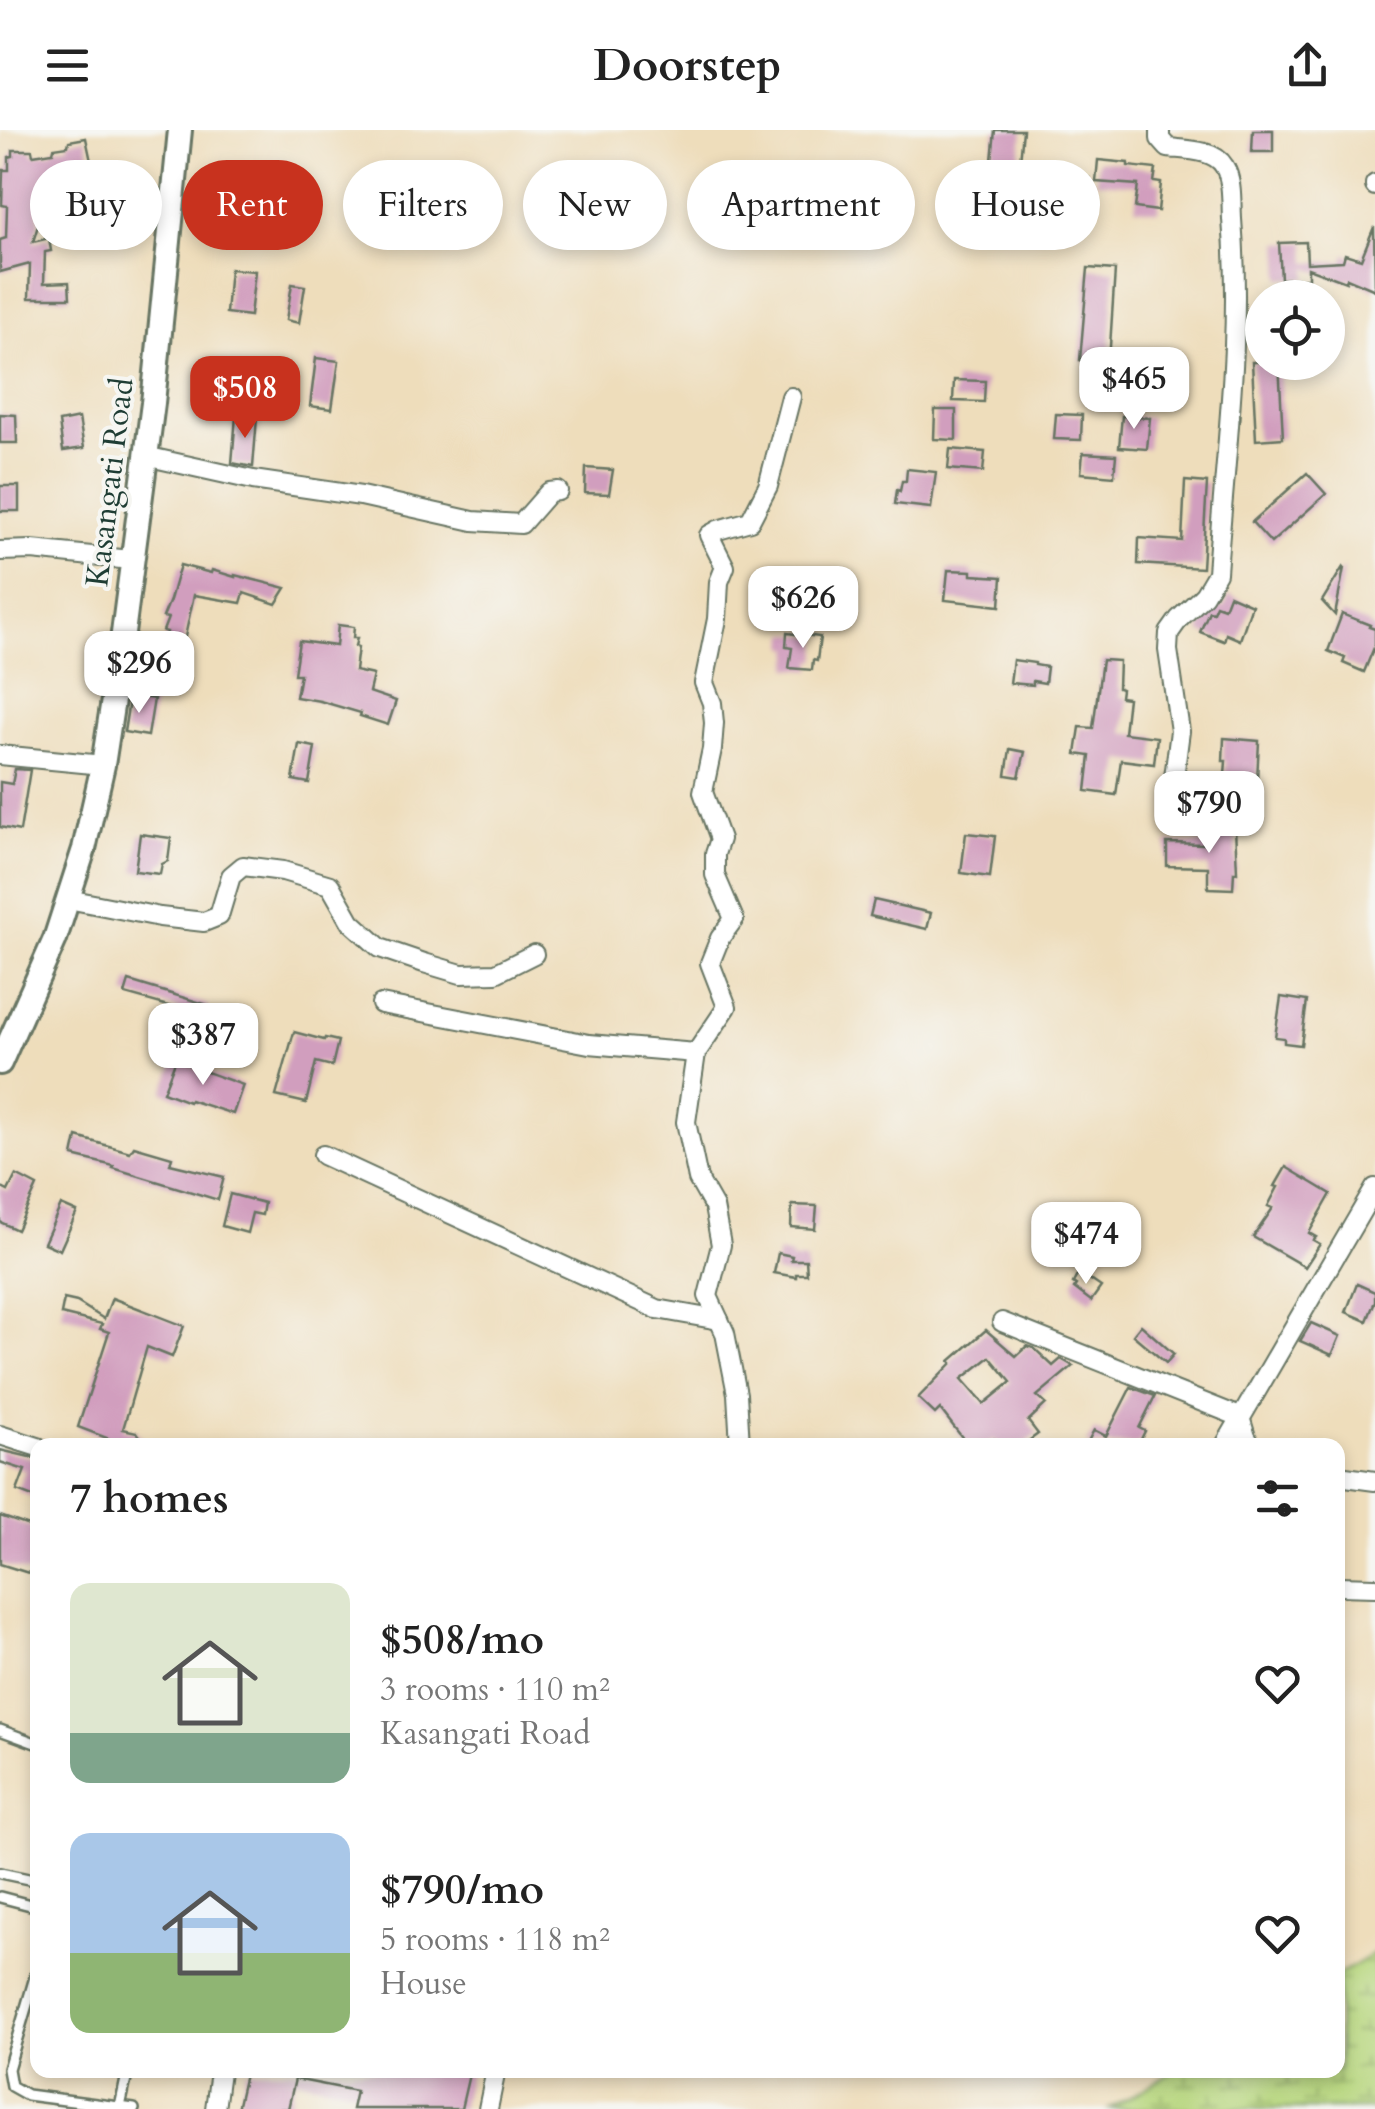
<!DOCTYPE html>
<meta charset="utf-8">
<style>
:root{--surface:#fff;--page:#f2f2f2;--text:#222;--muted:#767676;--accent:#c8321e}
body{margin:0;font-family:Cardo,serif;background:var(--page);color:var(--text);height:100vh;display:flex;flex-direction:column;font-size:38px;white-space:nowrap}
*{box-sizing:border-box;margin:0}
p{font-size:32px;color:var(--muted)}
.icon{flex:none;width:55px;height:55px;fill:none;stroke:currentColor;stroke-width:2;stroke-linecap:round;stroke-linejoin:round}
.map{position:relative;flex:1;overflow:hidden}
.sheet{position:absolute;left:30px;top:1308px;width:1315px;height:640px;display:flex;flex-direction:column;background:var(--surface);border-radius:20px;box-shadow:0 5px 15px #0003}
.sheet>*{flex:none}
.top-card{position:absolute;left:30px;top:30px;width:1315px;height:90px;display:flex;gap:20px}
.tools{position:absolute;left:1245px;top:150px;display:grid;gap:20px}
.tools a{display:grid;place-items:center;width:100px;height:100px;border-radius:50%;background:var(--surface);box-shadow:0 5px 15px #0003;font-size:50px}
.price{position:absolute;translate:-50% -85px;padding:0 22px;border-radius:20px;background:#fff;color:#222;font-size:32px;line-height:65px;filter:drop-shadow(0 2px 5px #0008)}
.price::after{content:'';position:absolute;left:50%;top:60px;width:30px;height:22px;margin-left:-15px;background:inherit;clip-path:polygon(0 0,100% 0,50% 100%)}
.price.current{background:var(--accent);color:#fff}
ul{padding:0;list-style:none}
li{display:flex;align-items:center;gap:30px;height:250px;padding:0 40px}
li span{display:grid;place-items:center;flex:none;width:280px;height:200px;border-radius:20px;color:#555}
li>.icon{margin-inline-start:auto}
span .icon{width:120px;height:120px;fill:#fffc;stroke-width:1}
li b{font-size:42px}
h2{display:flex;justify-content:space-between;align-items:center;height:120px;padding:0 40px;font-size:42px}
.tag{padding:0 35px;border-radius:45px;background:var(--surface);box-shadow:0 5px 15px #0003;font-size:35px;line-height:90px}
.tag.current{background:var(--accent);color:#fff}
header{display:flex;justify-content:space-between;align-items:center;height:130px;padding:0 40px;background:var(--surface);font-size:45px;font-weight:700}
.map>svg:first-child{display:block}
.wetland{fill:url(#wetland-marsh);stroke:#6a8958;stroke-width:2.5}
.building{fill:#d19ebe;fill-rule:evenodd}
.lines{fill:none;stroke-linecap:round;stroke-linejoin:round}
.service-casing{stroke:#677563;stroke-width:14}
.minor-casing{stroke:#677563;stroke-width:22}
.tertiary-casing{stroke:#677563;stroke-width:28}
.service{stroke:#fff;stroke-width:9}
.minor{stroke:#fff;stroke-width:18}
.tertiary{stroke:#fff;stroke-width:22}
.labels{text-anchor:middle;stroke-width:8;stroke-linejoin:round;paint-order:stroke}
.street-label{font-size:32px;fill:#1f3d34;stroke:#f6f6f2}
</style>
<header><svg class="icon" aria-label="menu" viewBox="0 0 24 24"><path d="M4 6h16M4 12h16M4 18h16"/></svg>Doorstep<svg class="icon" aria-label="share" viewBox="0 0 24 24"><path d="M12 15V3M7 8l5-5 5 5M5 13v7h14v-7"/></svg></header>
<div class="map">
<svg width="1375" height="1979" viewBox="0 0 1375 1979">
<defs>
<pattern id="wetland-marsh" width="20" height="14" patternUnits="userSpaceOnUse" patternTransform="scale(2.5)"><rect width="20" height="14" fill="#b6d57b"/><path d="M1 5h8M5 5V1M11 12h8M15 12V8" fill="none" stroke="#93ae66"/></pattern>
</defs>
<rect width="100%" height="100%" fill="#f6f6f2"/>
<filter id="ink" filterUnits="userSpaceOnUse"><feTurbulence type="fractalNoise" baseFrequency=".01" numOctaves="2"/><feDisplacementMap in="SourceGraphic" scale="20" xChannelSelector="R" yChannelSelector="G"/><feConvolveMatrix kernelMatrix="1 2 1 2 8 2 1 2 1" color-interpolation-filters="sRGB"/></filter>
<filter id="wash" filterUnits="userSpaceOnUse"><feTurbulence type="fractalNoise" baseFrequency=".0048" numOctaves="4" result="noise"/><feDisplacementMap in="SourceGraphic" scale="40" xChannelSelector="R" yChannelSelector="G"/><feGaussianBlur stdDeviation="2.25" result="paint"/><feColorMatrix in="noise" values="0 0 0 0 0 0 0 0 0 0 0 0 0 0 0 0 0 1.4 0 .05"/><feComposite in="paint" operator="in"/></filter>
<g filter="url(#wash)">
<rect width="100%" height="100%" fill="#edb"/>
<path class="wetland" d="M1375,1823V1979H1110L1176,1940H1338V1845Z"/>
<g id="blocks">
<g class="building">
<path d="M995,0H1023L1015,84L987,81Z"/>
<path d="M1253,0H1273V22H1252Z"/>
<path d="M86,8L92,36L88,40L89,46L70,49L69,42L44,46L42,76L38,79L39,92L33,112L49,108L51,121L45,122L44,153L69,152L70,168H29L30,134L0,142V110L6,108L7,76L2,75L3,40H9V27L13,26V20H32L33,25L53,22L54,18L68,16L69,11Z"/>
<path d="M1098,30L1128,33V36L1156,39L1154,52L1161,53L1158,81L1135,78L1138,55L1096,52Z"/>
<path d="M1067,48H1089V77H1066Z"/>
<path d="M238,53L262,54L261,82L237,81Z"/>
<path d="M1374,97L1375,160L1347,148L1346,152L1308,138V148L1281,149L1279,113L1306,112L1307,133L1343,131L1345,124L1361,129Z"/>
<path d="M1088,138L1115,140L1109,232L1080,230Z"/>
<path d="M230,139L255,141L250,186L226,183Z"/>
<path d="M292,154L305,156L299,193L286,190Z"/>
<path d="M316,228L339,231L332,279L310,276Z"/>
<path d="M1252,232H1279L1283,308L1256,310Z"/>
<path d="M954,250L985,251L984,272L953,271Z"/>
<path d="M935,280H956V310L934,309Z"/>
<path d="M0,284L16,285L17,313H0Z"/>
<path d="M1056,284L1082,285L1081,310L1054,309Z"/>
<path d="M236,286L257,288L253,337L232,333Z"/>
<path d="M1122,286L1150,288L1147,319L1119,317Z"/>
<path d="M79,288L84,318L63,321L59,292Z"/>
<path d="M950,319L985,322L983,342L948,339Z"/>
<path d="M1083,323L1116,325L1114,346L1081,343Z"/>
<path d="M586,338L613,340L609,364L585,363Z"/>
<path d="M907,339L936,342L931,378L895,374L897,360L900,361L902,351H906Z"/>
<path d="M1307,343L1326,364L1271,413L1252,392Z"/>
<path d="M1185,351L1207,353L1202,438L1138,434L1139,408L1182,411Z"/>
<rect x="0" y="356" width="19" height="25"/>
<path d="M180,435L211,443L212,440L235,447V445L286,458L276,474L244,463L241,473L194,465L183,516L189,517L180,549L158,544L167,502L163,501L168,488L163,487L170,470Z"/>
<path d="M1343,437L1344,438L1335,485L1322,471Z"/>
<path d="M948,440L972,441V445L1002,447L1000,476L945,470Z"/>
<path d="M1229,465L1252,475L1240,510L1226,504L1224,511L1200,502L1209,481L1213,482L1216,475L1224,478Z"/>
<path d="M1342,484L1370,495L1369,497L1375,499V515L1364,542L1343,533L1345,528L1328,521Z"/>
<path d="M338,495L354,497L353,508H357L355,516L358,517L355,541L373,545L369,562L396,571L388,595L360,586L361,583L320,571L296,567L300,544H294L299,511L336,516Z"/>
<path d="M787,503L820,507L817,531L813,530L812,540L789,538L792,518L786,517Z"/>
<path d="M1013,530L1035,533V535L1047,537L1045,553L1033,551V555L1010,553Z"/>
<path d="M1102,530L1119,531L1118,558L1121,559L1120,567L1128,568L1124,603L1157,607L1154,634L1121,630L1116,665L1086,661L1090,626L1076,624L1080,597L1093,598Z"/>
<path d="M130,565L154,569L148,606L124,602Z"/>
<path d="M1224,608L1259,611L1257,650L1225,644L1226,631H1223Z"/>
<path d="M299,614L315,617L309,653L293,650Z"/>
<path d="M1010,619L1025,622L1019,647L1006,645Z"/>
<path d="M15,639L30,640L20,701L0,697V652L12,654Z"/>
<path d="M1205,696L1235,697L1237,742H1234L1233,759L1208,758V737L1167,736V713L1205,714Z"/>
<path d="M966,703L995,706L990,747L961,743Z"/>
<path d="M140,704L171,708L168,731L162,734L160,744L135,741Z"/>
<path d="M874,770L931,783L927,799L870,786Z"/>
<path d="M129,851L208,875L204,886L125,864Z"/>
<path d="M1281,867L1307,871L1301,915L1284,913V908L1275,907Z"/>
<path d="M294,902L324,910L325,908L338,911L332,936L316,932L306,973L276,966Z"/>
<path d="M176,929L201,940L243,955L233,984L190,970L189,972L163,962Z"/>
<path d="M77,1007L130,1022L134,1016L172,1027L170,1034L224,1047L218,1070L113,1038L114,1036L73,1026Z"/>
<path d="M1286,1037L1331,1064L1309,1103L1316,1107L1313,1110L1320,1114L1305,1137L1253,1107L1273,1078L1268,1076L1278,1057L1275,1056Z"/>
<path d="M16,1045L37,1056L17,1100L0,1092V1057L8,1061Z"/>
<path d="M230,1064L264,1073L262,1085L252,1083L247,1103L222,1096Z"/>
<path d="M61,1075L77,1082L60,1120L44,1113Z"/>
<path d="M792,1075L817,1076L815,1099L791,1097Z"/>
<path d="M778,1123L792,1126L791,1130H806L807,1144H796V1147L774,1143Z"/>
<path d="M1079,1142L1101,1157L1091,1171L1074,1158L1076,1155L1073,1153Z"/>
<path d="M1357,1154L1375,1162V1171L1367,1191L1346,1182Z"/>
<path d="M112,1168L184,1196L172,1227L147,1217L123,1299L137,1302L146,1315H125L78,1297L109,1202L100,1199L102,1194L61,1184L64,1169L77,1172L104,1189Z"/>
<path d="M1311,1193L1340,1206L1332,1225L1300,1211Z"/>
<path d="M1141,1195L1174,1224L1166,1233L1133,1205Z"/>
<path d="M986,1200L1016,1226L1027,1216L1034,1218L1053,1236L1061,1229L1073,1236L1037,1266L1046,1274L1028,1291L1038,1304L1023,1315H998L994,1309L986,1315H968L940,1279L935,1284L918,1268L952,1233L950,1231ZM990,1227L1011,1252L984,1274L962,1249Z"/>
<path d="M1131,1257L1155,1266L1139,1298L1145,1301L1138,1315H1086L1094,1300L1106,1306Z"/>
<path d="M0,1320L38,1329V1369L17,1361L25,1340L0,1332Z"/>
<path d="M0,1386L38,1399V1446L0,1434Z"/>
<path d="M246,1940H470L461,1979H352L356,1961L295,1949L288,1979H237Z"/>
</g>
</g>
</g>
<g filter="url(#ink)">
<use href="#blocks" fill-opacity="0" stroke="#677563" stroke-width="2.5"/>
<g class="lines">
<defs>
<g id="service">
<path d="M0,1600L38,1614"/>
<path d="M0,1743L38,1751"/>
<path d="M0,1767L38,1777"/>
<path d="M38,1837L8,1939L11,1956L27,1965L134,1979"/>
<path d="M120,1977L128,1940"/>
</g>
<g id="minor">
<path d="M1160,0V9L1168,18C1185,20 1214,19 1224,36C1233,50 1231,73 1232,89C1242,207 1225,326 1217,443L1204,465L1179,489L1169,503L1168,520L1180,601L1173,655"/>
<path d="M1375,56V54"/>
<path d="M145,326L253,350L361,366L473,391L521,394L549,362L558,361"/>
<path d="M0,421L32,420L131,430"/>
<path d="M0,625L103,635"/>
<path d="M68,769L160,787L204,792L219,786L231,746L243,736L283,741L330,755L351,792L380,818L424,833L461,844L496,843L534,824"/>
<path d="M381,874L589,914L696,923"/>
<path d="M323,1025L657,1179L719,1190"/>
<path d="M1002,1192L1240,1287L1246,1307L1251,1315"/>
<path d="M0,1305L38,1317"/>
<path d="M740,1315L737,1264L725,1203L708,1166L721,1115L714,1077L698,1049L686,992L696,923L727,877L710,833L720,808L734,789L715,745V724L720,709L703,662L712,619L714,593L712,573L704,553L717,489L719,452L725,437L709,405L718,400L750,391L768,356L791,267"/>
<path d="M1225,1315L1375,1058"/>
<path d="M1338,1346L1375,1351"/>
<path d="M1338,1456L1375,1457"/>
<path d="M215,1979L220,1941"/>
<path d="M488,1979L496,1940"/>
</g>
<path id="tertiary" d="M0,933L55,809L84,719L103,635L122,511L153,273L180,0"/>
</defs>
<use href="#service" class="service-casing"/>
<use href="#minor" class="minor-casing"/>
<use href="#tertiary" class="tertiary-casing"/>
<use href="#service" class="service"/>
<use href="#minor" class="minor"/>
<use href="#tertiary" class="tertiary"/>
</g>
</g>
<g class="labels">
<g class="street-label">
<text transform="translate(109 352) rotate(-83)" y="11">Kasangati Road</text>
</g>
</g>
</svg>
<div class="tools">
<a><svg class="icon" aria-label="locate" viewBox="0 0 24 24"><circle cx="12" cy="12" r="6"/><path d="M12 2v4M12 18v4M2 12h4M18 12h4"/></svg></a>
</div>
<b class="price" style="left:1134px;top:302px">$465</b>
<b class="price current" style="left:245px;top:311px">$508</b>
<b class="price" style="left:803px;top:521px">$626</b>
<b class="price" style="left:139px;top:586px">$296</b>
<b class="price" style="left:1209px;top:726px">$790</b>
<b class="price" style="left:203px;top:958px">$387</b>
<b class="price" style="left:1086px;top:1157px">$474</b>
<div class="top-card">
<a class="tag">Buy</a>
<a class="tag current">Rent</a>
<a class="tag">Filters</a>
<a class="tag">New</a>
<a class="tag">Apartment</a>
<a class="tag">House</a>
</div>
<section class="sheet">
<h2>7 homes<svg class="icon" aria-label="filters" viewBox="0 0 24 24"><path d="M4 7h16M4 17h16"/><circle cx="9" cy="7" r="2"/><circle cx="15" cy="17" r="2"/></svg></h2>
<ul>
<li><span style="background:linear-gradient(#dfe7d0 75%,#7fa58c 0)"><svg class="icon" aria-label="home" viewBox="0 0 24 24"><path d="M3 11l9-7 9 7M6 9v11h12V9"/></svg></span><div><b>$508/mo</b><p>3 rooms · 110 m²</p><p>Kasangati Road</p></div><svg class="icon" aria-label="heart" viewBox="0 0 24 24"><path d="M12 20l-8-8c-3-5 5-10 8-4 3-6 11-1 8 4z"/></svg></li>
<li><span style="background:linear-gradient(#a9c7e8 60%,#8fb573 0)"><svg class="icon" aria-label="home" viewBox="0 0 24 24"><path d="M3 11l9-7 9 7M6 9v11h12V9"/></svg></span><div><b>$790/mo</b><p>5 rooms · 118 m²</p><p>House</p></div><svg class="icon" aria-label="heart" viewBox="0 0 24 24"><path d="M12 20l-8-8c-3-5 5-10 8-4 3-6 11-1 8 4z"/></svg></li>
</ul>
</section>
</div>
